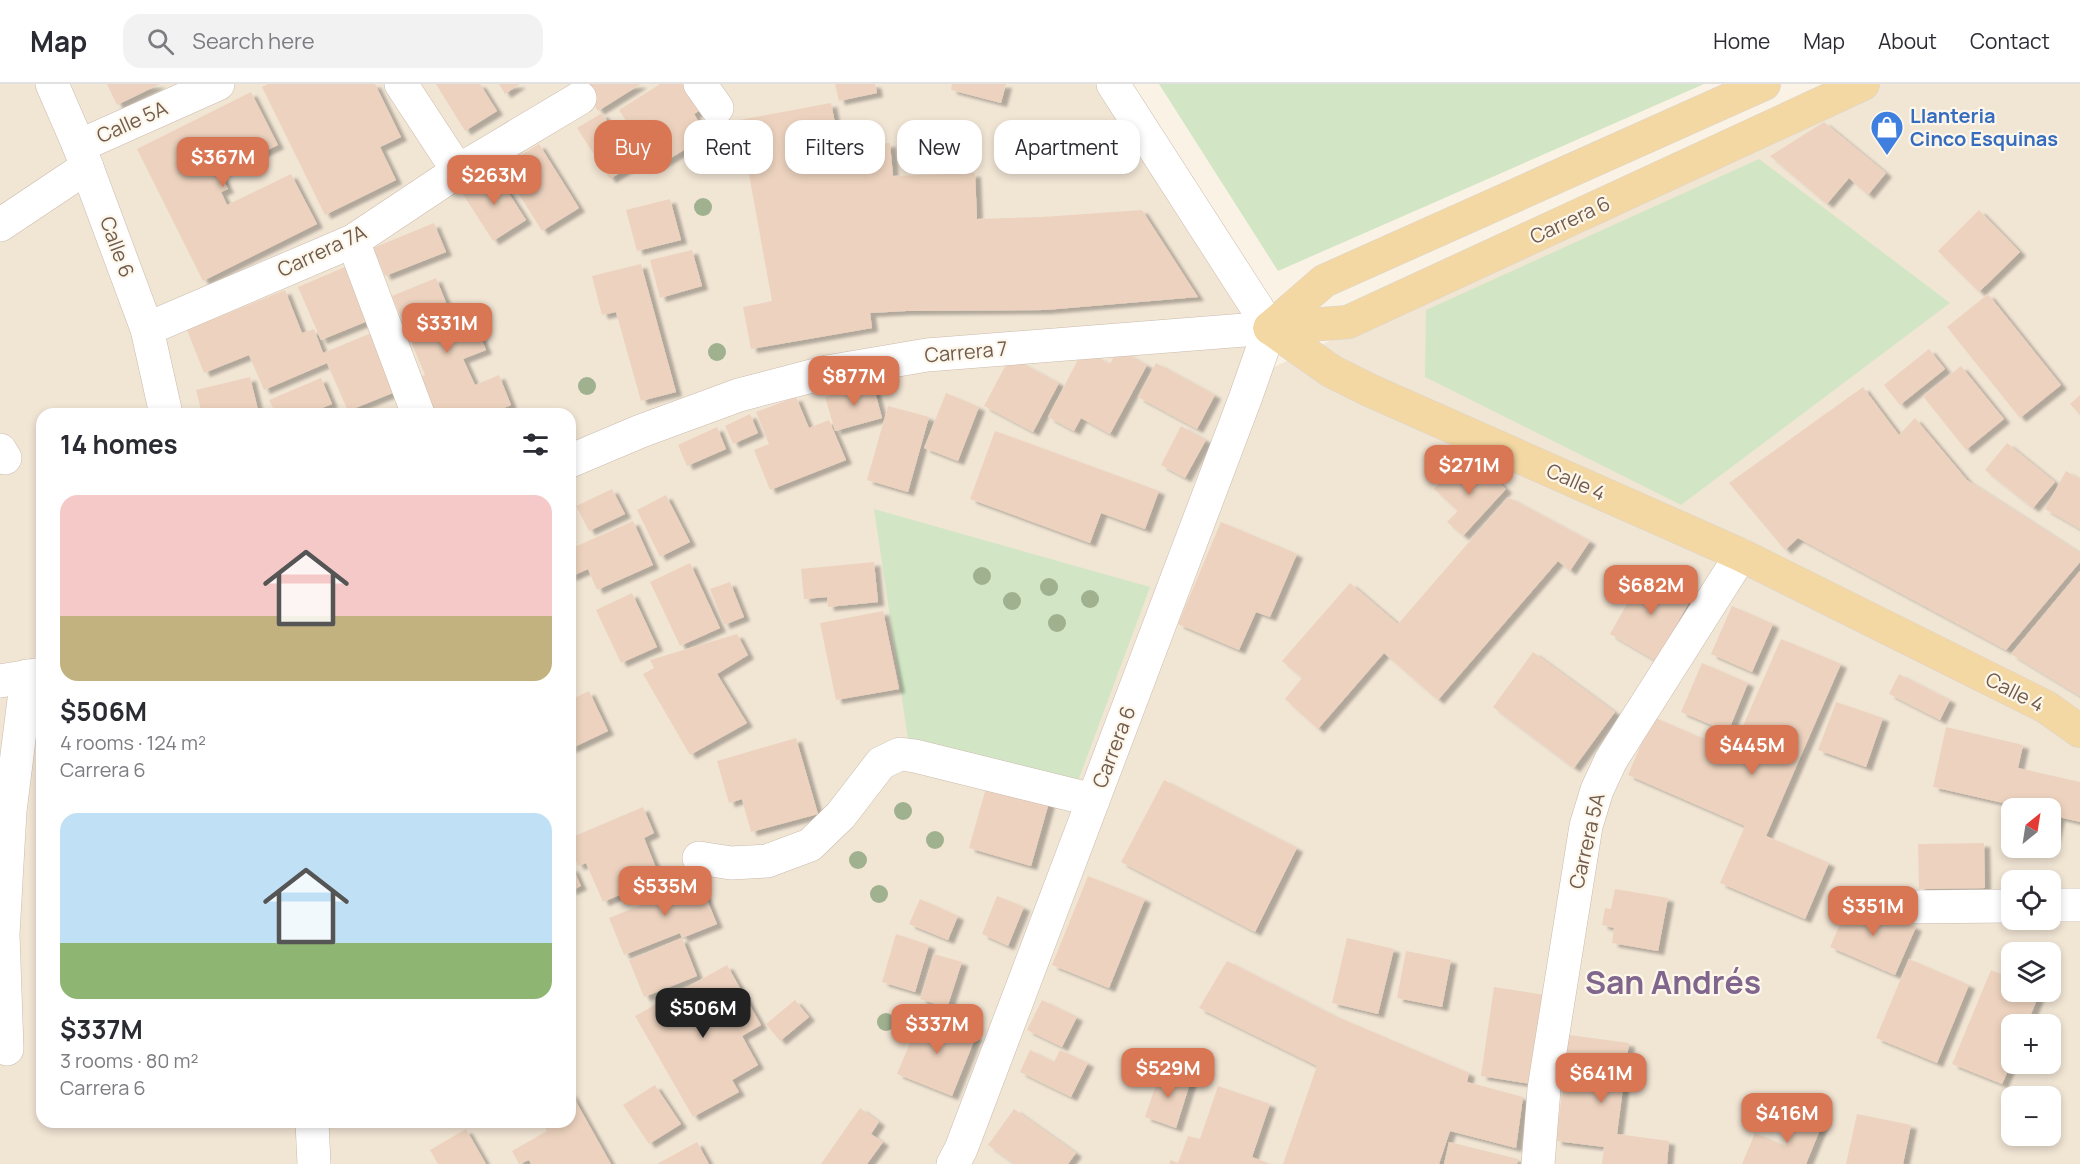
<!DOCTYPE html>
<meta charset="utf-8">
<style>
:root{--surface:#fff;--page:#f2f2f3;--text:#2b2b33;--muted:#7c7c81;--line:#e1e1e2;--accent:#d97755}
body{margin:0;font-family:Manrope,sans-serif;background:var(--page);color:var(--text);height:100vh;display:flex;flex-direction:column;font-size:22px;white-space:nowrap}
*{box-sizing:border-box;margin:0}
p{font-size:20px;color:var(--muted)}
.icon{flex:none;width:33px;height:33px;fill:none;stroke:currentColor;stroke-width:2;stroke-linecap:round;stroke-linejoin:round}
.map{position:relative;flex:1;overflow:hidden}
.panel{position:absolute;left:36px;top:324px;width:540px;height:720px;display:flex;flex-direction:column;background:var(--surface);border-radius:18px;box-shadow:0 3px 9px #0003}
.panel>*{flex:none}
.top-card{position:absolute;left:594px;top:36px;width:570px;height:54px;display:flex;gap:12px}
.needle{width:39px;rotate:30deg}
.fabs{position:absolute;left:2001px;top:714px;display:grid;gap:12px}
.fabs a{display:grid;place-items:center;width:60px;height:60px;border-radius:12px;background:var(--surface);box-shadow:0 3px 9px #0003;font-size:30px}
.price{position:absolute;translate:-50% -51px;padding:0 14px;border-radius:12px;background:var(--accent);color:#fff;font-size:20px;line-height:39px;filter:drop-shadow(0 2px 3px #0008)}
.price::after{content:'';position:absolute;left:50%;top:36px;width:18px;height:14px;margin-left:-9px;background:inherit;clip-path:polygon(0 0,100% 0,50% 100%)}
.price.selected{background:#222;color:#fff}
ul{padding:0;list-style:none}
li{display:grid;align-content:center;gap:12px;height:318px;padding:0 24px}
li span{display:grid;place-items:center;height:186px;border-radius:18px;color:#555}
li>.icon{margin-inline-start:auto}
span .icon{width:108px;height:108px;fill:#fffc;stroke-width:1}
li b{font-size:26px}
h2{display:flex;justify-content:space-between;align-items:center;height:72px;padding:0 24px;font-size:26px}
.chip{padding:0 21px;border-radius:18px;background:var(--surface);box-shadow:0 3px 9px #0003;font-size:21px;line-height:54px}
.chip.selected{background:var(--accent);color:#fff}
header{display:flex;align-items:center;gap:36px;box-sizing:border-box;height:84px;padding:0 30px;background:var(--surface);border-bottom:2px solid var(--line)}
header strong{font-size:28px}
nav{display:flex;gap:33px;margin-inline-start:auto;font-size:21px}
.search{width:420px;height:54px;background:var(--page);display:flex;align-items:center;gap:15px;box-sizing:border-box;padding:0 21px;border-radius:18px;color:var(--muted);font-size:22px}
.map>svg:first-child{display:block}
.residential{fill:#f1e5d4;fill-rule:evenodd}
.green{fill:#d2e6c5}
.building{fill:#edd3bf;filter:url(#shadow)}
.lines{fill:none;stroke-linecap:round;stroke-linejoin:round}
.minor-casing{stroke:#cbbbad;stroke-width:34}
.tertiary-casing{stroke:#cbbbad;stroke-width:34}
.primary-casing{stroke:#dad4d1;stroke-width:34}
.minor{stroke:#fff;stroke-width:33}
.tertiary{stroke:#fff;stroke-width:33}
.primary{stroke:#f3d8a3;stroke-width:33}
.tree{fill:#a0b18f}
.labels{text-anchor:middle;stroke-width:4.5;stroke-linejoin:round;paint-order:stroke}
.shop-label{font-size:20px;font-weight:bold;fill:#366cbe;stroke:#fdf7eb;text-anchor:start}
.street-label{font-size:20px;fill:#715b4d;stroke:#fdf7eb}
.town-label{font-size:32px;font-weight:bold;fill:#80658c;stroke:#fdf7eb}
</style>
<header>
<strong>Map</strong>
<div class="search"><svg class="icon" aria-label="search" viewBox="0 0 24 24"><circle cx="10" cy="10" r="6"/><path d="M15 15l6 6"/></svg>Search here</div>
<nav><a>Home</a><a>Map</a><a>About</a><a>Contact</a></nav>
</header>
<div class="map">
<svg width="2080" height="1080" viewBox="0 0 2080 1080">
<defs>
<filter id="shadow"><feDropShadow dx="6" dy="4" stdDeviation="1.5" flood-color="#0004"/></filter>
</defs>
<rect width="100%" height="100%" fill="#faf3e5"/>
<path class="residential" d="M0,0H1099L1236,208L1274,283L1880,0H2080V1080H0ZM42,330H570V1038H42ZM2012,724H2050V764H2012ZM2012,796H2050V836H2012ZM2012,868H2050V908H2012ZM2012,940H2050V980H2012ZM2012,1012H2050V1052H2012Z"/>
<g class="green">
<path d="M1159,0H1704L1278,187Z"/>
<path d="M1759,75L1950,219L1681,421L1425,293L1426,226Z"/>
<path d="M874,425L1150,503L1078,697L908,655Z"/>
</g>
<g class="building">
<path d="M107,0H160L117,21Z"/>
<path d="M268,0H375L401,53L380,63L396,96L325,131L262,3Z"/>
<path d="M436,0H480L497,27L465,47Z"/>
<path d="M499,0H520L505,10Z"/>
<path d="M581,0H641L598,27Z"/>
<path d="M660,0H690L705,23L694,30L707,52L656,83L619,26Z"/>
<path d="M835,0H875L877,9L839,17Z"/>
<path d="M952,0H1006L1001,19L951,6Z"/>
<path d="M251,8L278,61L220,89L228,105L221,108L227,121L291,90L317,140L203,197L137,65Z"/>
<path d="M831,19L840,64L890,59L893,92L975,89L977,135L1042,133L1142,126L1198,213L1045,226L906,227L870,229L872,244L751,265L743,223L772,217L739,36Z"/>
<path d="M602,29L634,80L610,95L577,44Z"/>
<path d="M1824,38L1886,89L1868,111L1849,94L1827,120L1770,72Z"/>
<path d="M539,60L579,124L542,147L502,83Z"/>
<path d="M494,86L526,136L493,157L461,107Z"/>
<path d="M670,115L681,156L637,167L626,126Z"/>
<path d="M1979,126L2020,168L1979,208L1938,167Z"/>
<path d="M434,139L446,168L385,192L373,164Z"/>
<path d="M692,166L702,202L660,214L650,176Z"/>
<path d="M352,180L375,234L321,256L298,203Z"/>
<path d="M641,180L676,308L641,317L616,228L602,231L592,192Z"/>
<path d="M436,194L451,231L468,224L486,266L463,275L475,301L499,291L511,321L489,330H429L414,295L425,291L392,212Z"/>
<path d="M285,206L302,249L314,245L323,269L376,247L400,306L348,327L327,279L264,306L249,271L204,289L187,246Z"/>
<path d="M1988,210L2061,301L2020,334L1947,243Z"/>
<path d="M1118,265L1147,281L1110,350L1081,334L1074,347L1048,333L1083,266L1110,280Z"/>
<path d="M1929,265L1945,285L1900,321L1884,301Z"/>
<path d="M1010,273L1059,299L1033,348L984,322Z"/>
<path d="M1156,279L1215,311L1197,345L1138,313Z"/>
<path d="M1961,282L2004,335L1966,366L1923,312Z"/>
<path d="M250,293L259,330H202L196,306Z"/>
<path d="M321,294L332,320L307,330H276L269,316Z"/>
<path d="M873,300L882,334L835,347L825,313Z"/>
<path d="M1863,303L1899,351L1915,334L1967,396L2080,469V478L2006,566L1798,454L1785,466L1729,399Z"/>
<path d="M946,309L979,323L958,377L924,364Z"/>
<path d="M2080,311V331L2070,320Z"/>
<path d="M796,313L809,344L829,336L846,376L770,406L754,366L769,360L756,328Z"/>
<path d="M888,322L929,333L908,408L867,396Z"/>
<path d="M750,330L758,349L733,360L725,342Z"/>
<path d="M1181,342L1206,356L1185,394L1161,381Z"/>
<path d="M717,343L726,365L687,382L678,361Z"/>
<path d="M995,347L1159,407L1145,445L1101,429L1090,459L970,415Z"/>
<path d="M2007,359L2055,398L2033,424L1985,386Z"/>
<path d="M1459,378L1478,395L1487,387L1506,405L1463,452L1447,438L1458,427L1434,405Z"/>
<path d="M2066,387L2080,395V445L2045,425Z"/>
<path d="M612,405L625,430L589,447L576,422Z"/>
<path d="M666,411L690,458L660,473L637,426Z"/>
<path d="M1508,413L1590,457L1570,487L1558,477L1438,616L1384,569L1318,645L1285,615L1302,594L1282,577L1350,499L1398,540Z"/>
<path d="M633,437L653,481L597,506L588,485L570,493V465Z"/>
<path d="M1221,438L1297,470L1270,533L1256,528L1239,566L1178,540Z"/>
<path d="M874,478L878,518L828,523L827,513L804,515L801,485Z"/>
<path d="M690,479L720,544L680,562L650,498Z"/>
<path d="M1646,486L1692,513L1656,577L1610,550Z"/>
<path d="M2080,487V612L2011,570Z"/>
<path d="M730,498L744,533L724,541L710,505Z"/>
<path d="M632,509L657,563L621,579L596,526Z"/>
<path d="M1732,522L1773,540L1752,588L1711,570Z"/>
<path d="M883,527L899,605L836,616L820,539Z"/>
<path d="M737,550L748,571L717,590L747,639L690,671L643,590L654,584L650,576Z"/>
<path d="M1781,555L1841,580L1766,752L1829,779L1805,835L1720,799L1745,742L1628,691L1653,633L1732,667Z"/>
<path d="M1533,568L1615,628L1574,684L1493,623Z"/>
<path d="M1702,579L1748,599L1728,648L1681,628Z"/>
<path d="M1899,590L1950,616L1940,636L1889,610Z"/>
<path d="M589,607L608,647L570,665V616Z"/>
<path d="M1836,618L1883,634L1866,683L1818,666Z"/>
<path d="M1946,643L2023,661L2018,684L2080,698V738L2059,733L2053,760H2050V724H2025L1933,703Z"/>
<path d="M796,654L818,730L751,748L742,715L729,719L717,677Z"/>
<path d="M1164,696L1297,764L1255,848L1121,778Z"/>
<path d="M988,697L1050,715L1031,782L969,764Z"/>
<path d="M643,723L654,749L644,754L660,794L603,818L586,779L578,782L570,763V754Z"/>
<path d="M1984,759L1985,804L1919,805L1918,760Z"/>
<path d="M572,783L581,802L570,807V784Z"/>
<path d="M697,792L717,840L682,854L680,849L624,871L609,834L664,812L662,806Z"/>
<path d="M1088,792L1145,815L1109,904L1052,881Z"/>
<path d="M1615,805L1668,814L1658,867L1612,859L1614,844L1602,841L1605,824L1611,825Z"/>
<path d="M997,812L1024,823L1008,862L982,850Z"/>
<path d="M920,815L958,832L948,856L909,840Z"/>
<path d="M1851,815L1916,843L1895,891L1830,863Z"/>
<path d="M896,850L929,861L915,908L882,898Z"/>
<path d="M682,854L697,892L644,913L629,876Z"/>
<path d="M1347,854L1394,865L1378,930L1332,919Z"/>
<path d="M1406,867L1451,876L1442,923L1397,914Z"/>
<path d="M934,870L962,878L947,924L920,915Z"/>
<path d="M1909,875L1969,901L1937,979L1876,954Z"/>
<path d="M1227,877L1335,932L1469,989L1467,998L1523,1013L1516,1064L1450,1047L1439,1080H1283L1317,982L1199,924Z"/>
<path d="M727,881L761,941L742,952L758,981L732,996L739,1008L693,1033L635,932Z"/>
<path d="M1991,886L2012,895V908H2040L2027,940H2012V978L2002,1000L1952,980Z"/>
<path d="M1494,903L1545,911L1531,1000L1481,992Z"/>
<path d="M795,916L809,933L780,957L766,940Z"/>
<path d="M1042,916L1077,933L1062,963L1027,946Z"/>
<path d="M922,930L976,952L952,1012L897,990Z"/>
<path d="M1569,951L1629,959L1617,1050L1669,1057L1667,1080H1602L1604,1063L1556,1057Z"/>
<path d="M1030,966L1054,978L1060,966L1088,979L1071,1013L1020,988Z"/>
<path d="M1161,986L1191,996L1176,1044L1145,1033Z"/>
<path d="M655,1001L681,1040L649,1060L623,1021Z"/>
<path d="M1218,1002L1270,1020L1252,1073L1270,1080H1169L1171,1076L1178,1079L1188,1052L1200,1055Z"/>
<path d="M570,1007L611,1080H531L529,1076L519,1080L512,1067L547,1047L542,1038H570Z"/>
<path d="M860,1024L879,1038L871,1050L883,1058L867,1080H821Z"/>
<path d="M1014,1025L1076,1069L1068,1080H1015L988,1061Z"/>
<path d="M1801,1026L1824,1036L1806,1080H1742L1755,1049L1785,1062Z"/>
<path d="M1857,1030L1911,1041L1903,1080H1846Z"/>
<path d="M466,1045L486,1080H438L430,1066Z"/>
<path d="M697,1058L709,1080H657Z"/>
<path d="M1449,1058L1518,1075L1517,1080H1444Z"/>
</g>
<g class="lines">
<defs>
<g id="minor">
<path d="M401,0L458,87"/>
<path d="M700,0L717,24"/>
<path d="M79,62L218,0"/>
<path d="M0,141L87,83"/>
<path d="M353,157L418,330"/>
<path d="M147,245L353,157L458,87L580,14"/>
<path d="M0,366L5,374"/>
<path d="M699,774L731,779L767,777L810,761L841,731L881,679L900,670L915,672L1093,716"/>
<path d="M2050,821H2080"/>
<path d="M1905,823L2012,822"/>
<path d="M7,965L3,850L10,727L27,592"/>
<path d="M1538,1080L1544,1005L1586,742L1597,706L1611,676L1741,471"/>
</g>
<g id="tertiary">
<path d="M52,0L79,62L147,245L166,330"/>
<path d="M1113,0L1270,244"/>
<path d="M570,377L641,347L739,311L827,288L927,271L1270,244"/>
<path d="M0,597L42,590"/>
<path d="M312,1038L314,1080"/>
<path d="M953,1080L961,1065L1245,315L1270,244"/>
</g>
<g id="primary">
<path d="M1270,244L1331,287L1369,306L1741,471L2046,623L2080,647"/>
<path d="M1270,244L1348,238L1863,0"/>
<path d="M1270,244L1324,197L1764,0"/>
</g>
</defs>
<use href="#minor" class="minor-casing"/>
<use href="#tertiary" class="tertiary-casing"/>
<use href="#primary" class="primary-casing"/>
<use href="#minor" class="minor"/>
<use href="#tertiary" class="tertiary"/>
<use href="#primary" class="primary"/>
</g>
<g class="tree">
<circle cx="703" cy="123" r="9"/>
<circle cx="717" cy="268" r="9"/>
<circle cx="587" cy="302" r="9"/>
<circle cx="982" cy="492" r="9"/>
<circle cx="1049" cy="503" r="9"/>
<circle cx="1090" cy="515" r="9"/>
<circle cx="1012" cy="517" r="9"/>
<circle cx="1057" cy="539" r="9"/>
<circle cx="903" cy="727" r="9"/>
<circle cx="935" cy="756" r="9"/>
<circle cx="858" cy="776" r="9"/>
<circle cx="879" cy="810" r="9"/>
<circle cx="886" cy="938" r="9"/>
</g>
<defs>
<symbol id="shop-pin" viewBox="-11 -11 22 30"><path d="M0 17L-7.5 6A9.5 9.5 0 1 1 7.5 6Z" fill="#3f7fe0" stroke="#fdf7eb"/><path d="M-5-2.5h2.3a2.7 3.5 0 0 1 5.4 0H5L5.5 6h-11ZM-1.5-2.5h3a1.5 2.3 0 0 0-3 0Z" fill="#fff"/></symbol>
</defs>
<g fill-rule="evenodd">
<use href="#shop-pin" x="1868" y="24" width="38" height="52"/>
</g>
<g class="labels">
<g class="shop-label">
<text x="1910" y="39">Llanteria<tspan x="1910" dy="23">Cinco Esquinas</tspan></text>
</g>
<g class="street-label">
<text transform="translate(132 38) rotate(-24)" y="7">Calle 5A</text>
<text transform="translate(1570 136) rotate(-25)" y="7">Carrera 6</text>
<text transform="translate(117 163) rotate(70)" y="7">Calle 6</text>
<text transform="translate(322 167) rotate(-25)" y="7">Carrera 7A</text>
<text transform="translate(966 268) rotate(-5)" y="7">Carrera 7</text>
<text transform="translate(1576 398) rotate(24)" y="7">Calle 4</text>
<text transform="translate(2015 608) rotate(27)" y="7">Calle 4</text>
<text transform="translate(1114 663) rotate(-69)" y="7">Carrera 6</text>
<text transform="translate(1587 757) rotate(-77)" y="7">Carrera 5A</text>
</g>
<g class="town-label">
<text x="1673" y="910">San Andrés</text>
</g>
</g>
</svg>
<div class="fabs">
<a><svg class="needle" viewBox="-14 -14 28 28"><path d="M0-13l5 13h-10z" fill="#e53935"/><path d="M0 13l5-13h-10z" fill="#7c7c81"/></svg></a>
<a><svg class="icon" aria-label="locate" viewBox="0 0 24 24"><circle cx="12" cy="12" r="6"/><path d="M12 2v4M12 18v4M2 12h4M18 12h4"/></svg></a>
<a><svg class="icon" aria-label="layers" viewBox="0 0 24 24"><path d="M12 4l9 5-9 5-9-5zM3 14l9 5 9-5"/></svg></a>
<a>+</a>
<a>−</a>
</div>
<b class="price" style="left:223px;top:104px">$367M</b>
<b class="price" style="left:494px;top:122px">$263M</b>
<b class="price" style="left:447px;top:270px">$331M</b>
<b class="price" style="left:854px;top:323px">$877M</b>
<b class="price" style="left:1469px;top:412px">$271M</b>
<b class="price" style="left:1651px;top:532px">$682M</b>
<b class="price" style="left:1752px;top:692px">$445M</b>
<b class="price" style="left:665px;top:833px">$535M</b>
<b class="price" style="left:1873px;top:853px">$351M</b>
<b class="price selected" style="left:703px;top:955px">$506M</b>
<b class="price" style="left:937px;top:971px">$337M</b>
<b class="price" style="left:1168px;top:1015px">$529M</b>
<b class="price" style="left:1601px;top:1020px">$641M</b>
<b class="price" style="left:1787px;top:1060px">$416M</b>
<div class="top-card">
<a class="chip selected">Buy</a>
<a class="chip">Rent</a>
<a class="chip">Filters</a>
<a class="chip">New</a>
<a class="chip">Apartment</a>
</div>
<section class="panel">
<h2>14 homes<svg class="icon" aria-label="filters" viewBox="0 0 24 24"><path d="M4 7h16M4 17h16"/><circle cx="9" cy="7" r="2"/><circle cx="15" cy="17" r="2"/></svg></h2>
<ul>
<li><span style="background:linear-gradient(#f6c9c9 65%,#c2b280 0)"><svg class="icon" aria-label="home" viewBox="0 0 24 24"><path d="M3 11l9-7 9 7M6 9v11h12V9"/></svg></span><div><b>$506M</b><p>4 rooms · 124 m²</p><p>Carrera 6</p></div></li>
<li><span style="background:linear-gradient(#bfe0f5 70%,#8fb573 0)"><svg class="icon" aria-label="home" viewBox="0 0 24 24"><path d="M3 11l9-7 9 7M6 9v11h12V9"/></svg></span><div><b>$337M</b><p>3 rooms · 80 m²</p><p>Carrera 6</p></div></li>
</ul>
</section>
</div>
